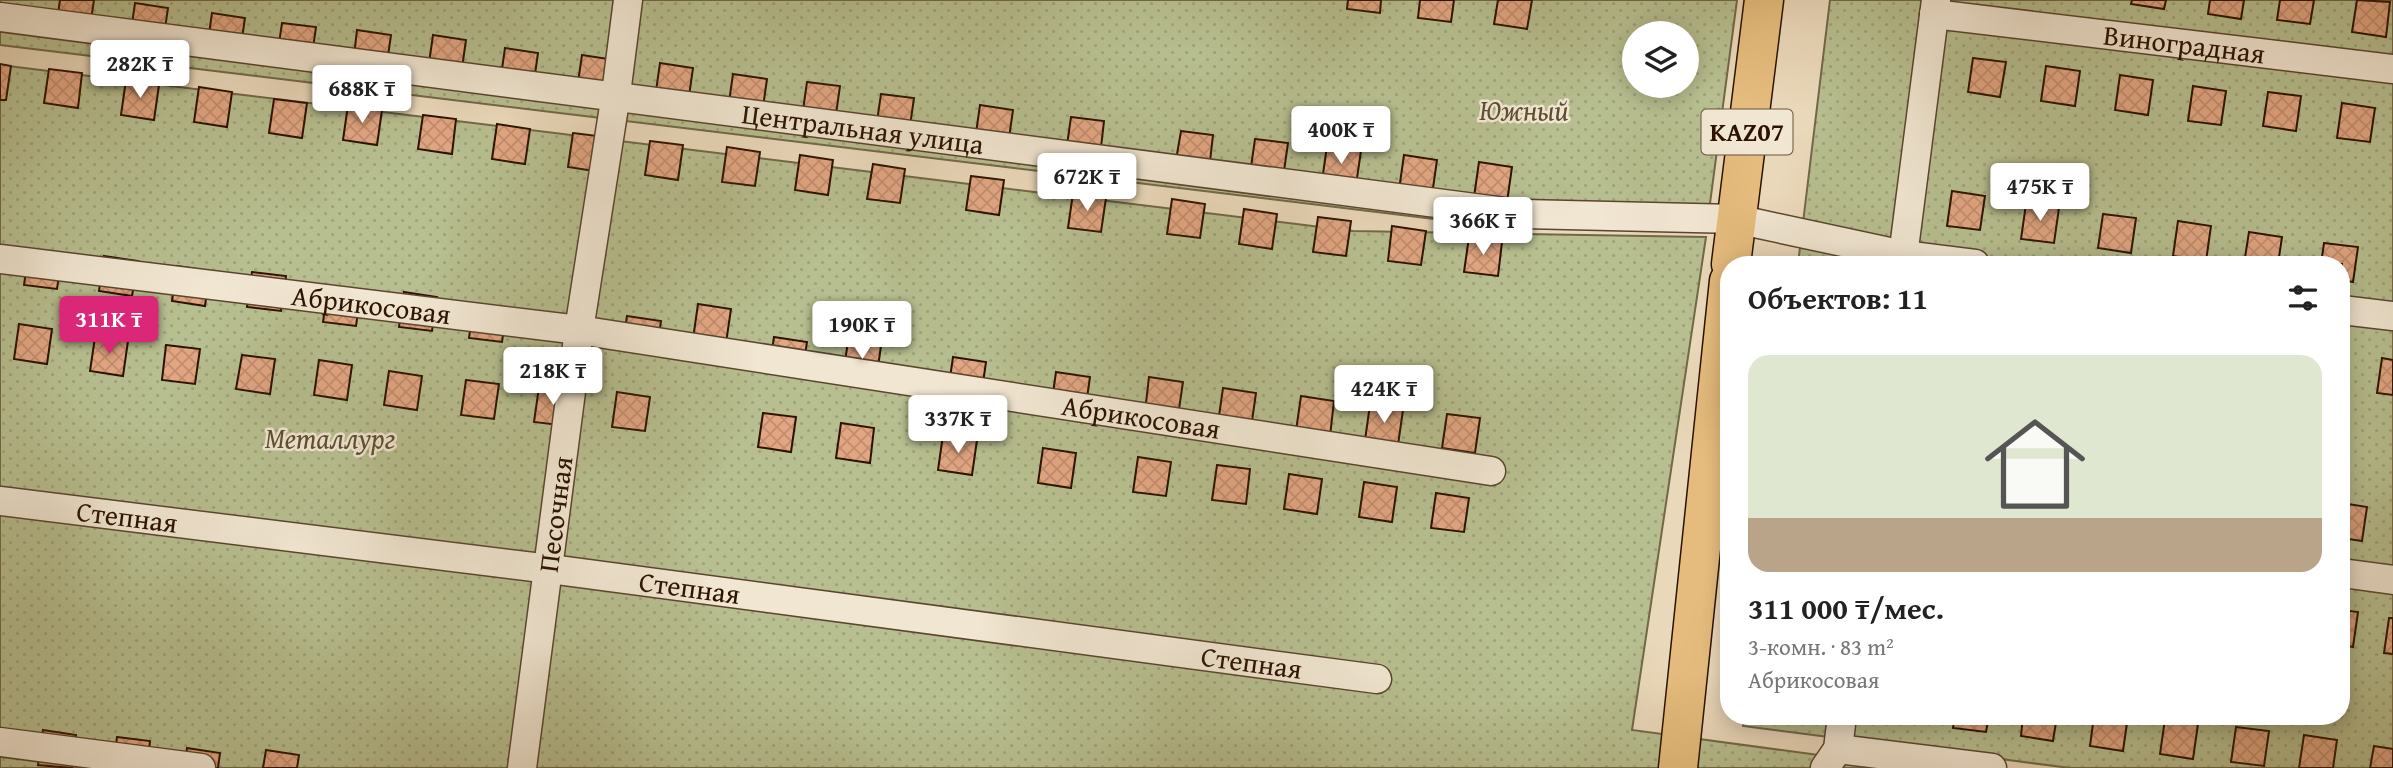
<!DOCTYPE html>
<html lang="ru">
<meta charset="utf-8">
<style>
:root{--surface:#fff;--page:#f6f6f6;--text:#222;--muted:#767676;--accent:#db2777}
body{margin:0;font-family:"Gentium Book Plus",serif;background:var(--page);color:var(--text);height:100vh;display:flex;flex-direction:column;font-size:26px;white-space:nowrap}
*{box-sizing:border-box;margin:0}
p{font-size:23px;color:var(--muted)}
.icon{flex:none;width:38px;height:38px;fill:none;stroke:currentColor;stroke-width:2;stroke-linecap:round;stroke-linejoin:round}
.map{position:relative;flex:1;overflow:hidden}
.sheet{position:absolute;left:1720px;top:256px;width:630px;height:469px;display:flex;flex-direction:column;background:var(--surface);border-radius:28px;box-shadow:0 4px 18px #0003}
.sheet>*{flex:none}
.tools{position:absolute;left:1622px;top:21px;display:grid;gap:14px}
.tools a{display:grid;place-items:center;width:77px;height:77px;border-radius:50%;background:var(--surface);box-shadow:0 4px 18px #0003;font-size:35px}
.price{position:absolute;translate:-50% -60px;padding:0 16px;border-radius:7px;background:#fff;color:#222;font-size:23px;line-height:46px;filter:drop-shadow(0 2px 4px #0008)}
.price::after{content:'';position:absolute;left:50%;top:42px;width:21px;height:16px;margin-left:-10px;background:inherit;clip-path:polygon(0 0,100% 0,50% 100%)}
.price.selected{background:var(--accent);color:#fff}
ul{padding:0;list-style:none}
li{display:grid;align-content:center;gap:14px;height:371px;padding:0 28px}
li span{display:grid;place-items:center;height:217px;border-radius:21px;color:#555}
li>.icon{margin-inline-start:auto}
span .icon{width:126px;height:126px;fill:#fffc;stroke-width:1}
li b{font-size:30px}
h2{display:flex;justify-content:space-between;align-items:center;height:84px;padding:0 28px;font-size:30px}
.map>svg:first-child{display:block}
.garden{fill:url(#garden-dots);stroke:#726848;stroke-width:2;fill-rule:evenodd}
.building{fill:url(#building-cross-hatch);stroke:#2c1200;stroke-width:2}
.lines{fill:none;stroke-linecap:round;stroke-linejoin:round}
.street-casing{stroke:#5c442e;stroke-width:31}
.highway-casing{stroke:#2c1200;stroke-width:41}
.street{stroke:#f1e6d2;stroke-width:28}
.highway{stroke:#e5bc7d;stroke-width:38}
.labels{text-anchor:middle;stroke-width:5;stroke-linejoin:round;paint-order:stroke}
.shield{fill:#f1e6d2;stroke:#67523f;stroke-width:2}
.shield-label{font-size:26px;font-weight:bold;fill:#2c1200}
.street-label{font-size:28px;fill:#2c1200;stroke:#f1e6d2}
.park-label{font-size:28px;font-style:italic;fill:#5d4e32;stroke:#f1e6d2}
</style>
<div class="map">
<svg width="2393" height="768" viewBox="0 0 2393 768">
<defs>
<pattern id="garden-dots" width="8" height="8" patternUnits="userSpaceOnUse" patternTransform="scale(1.75)"><rect width="8" height="8" fill="#b7be8f"/><path d="M2 2h.1M6 6h.1" fill="none" stroke="#9ea27a" stroke-width="1.8" stroke-linecap="round"/></pattern>
<pattern id="building-cross-hatch" width="8" height="8" patternUnits="userSpaceOnUse" patternTransform="scale(1.75)"><rect width="8" height="8" fill="#e2a682"/><path d="M0 0l8 8M0 8l8-8" fill="none" stroke="#c28e6e"/></pattern>
</defs>
<rect width="100%" height="100%" fill="#ead8ba"/>
<filter id="stains"><feTurbulence type="fractalNoise" baseFrequency=".00286" numOctaves="4"/><feColorMatrix values="0 0 0 0 .2 0 0 0 0 .09 0 0 0 0 .02 0 0 0 .5 -.17"/></filter>
<radialGradient id="worn" r=".72"><stop offset=".6" stop-color="#630" stop-opacity="0"/><stop offset="1" stop-color="#630" stop-opacity=".3"/></radialGradient>
<g class="garden">
<path d="M0,0H1737L1707,226L1434,219L0,45ZM1634,33H1687V86H1634Z"/>
<path d="M1830,0H2393V768H2070L1743,726L1744,716H2342V264H1798Z"/>
<path d="M0,65L1353,231L1706,237L1632,730L1915,768H0Z"/>
</g>
<g class="building">
<path d="M60,0H94L89,33L56,28Z"/>
<path d="M1348,0H1381L1380,13L1347,9Z"/>
<path d="M1420,0H1454L1451,22L1418,18Z"/>
<path d="M1498,0H1532L1527,29L1494,24Z"/>
<path d="M2132,0H2166L2164,9L2131,4Z"/>
<path d="M2210,0H2244L2241,19L2208,14Z"/>
<path d="M2280,0H2314L2310,24L2277,20Z"/>
<path d="M2357,0L2390,2L2386,37L2352,32Z"/>
<path d="M135,3L168,8L163,42L130,38Z"/>
<path d="M212,13L245,18L240,52L207,48Z"/>
<path d="M282,23L316,27L311,62L277,57Z"/>
<path d="M357,30L391,35L386,70L353,65Z"/>
<path d="M433,35L466,40L461,75L428,70Z"/>
<path d="M505,48L538,53L533,88L500,83Z"/>
<path d="M582,55L615,60L610,94L577,89Z"/>
<path d="M1973,58L2006,62L2000,97L1968,92Z"/>
<path d="M660,63L693,68L688,103L655,98Z"/>
<path d="M0,64L11,66L6,100H0Z"/>
<path d="M2046,66L2080,71L2075,106L2041,101Z"/>
<path d="M49,69L82,73L78,108L44,103Z"/>
<path d="M733,74L767,79L762,114L728,109Z"/>
<path d="M2120,75L2153,80L2148,115L2115,110Z"/>
<path d="M126,80L159,85L154,120L121,115Z"/>
<path d="M807,82L840,86L835,121L802,117Z"/>
<path d="M2193,86L2226,91L2221,125L2188,121Z"/>
<path d="M199,87L232,92L227,127L194,122Z"/>
<path d="M2268,92L2301,96L2296,131L2263,126Z"/>
<path d="M881,94L914,98L909,133L876,128Z"/>
<path d="M274,99L307,103L302,138L269,133Z"/>
<path d="M2342,103L2375,108L2370,142L2337,138Z"/>
<path d="M348,105L382,110L377,145L343,140Z"/>
<path d="M980,105L1013,110L1008,145L975,140Z"/>
<path d="M423,115L456,119L452,154L418,149Z"/>
<path d="M1071,117L1104,121L1100,156L1066,152Z"/>
<path d="M497,124L530,129L525,164L492,159Z"/>
<path d="M1181,131L1213,135L1209,170L1175,166Z"/>
<path d="M573,133L606,137L601,172L568,167Z"/>
<path d="M1255,139L1288,143L1283,178L1250,174Z"/>
<path d="M650,141L683,145L678,180L645,175Z"/>
<path d="M1327,146L1361,151L1356,185L1322,181Z"/>
<path d="M727,147L760,152L755,186L722,182Z"/>
<path d="M800,155L833,160L828,195L795,190Z"/>
<path d="M1404,155L1437,160L1432,195L1399,190Z"/>
<path d="M1479,162L1512,167L1507,202L1474,197Z"/>
<path d="M873,164L905,169L900,203L867,199Z"/>
<path d="M971,176L1004,180L999,215L966,210Z"/>
<path d="M1952,191L1985,196L1980,230L1947,226Z"/>
<path d="M1073,193L1106,198L1101,232L1068,228Z"/>
<path d="M1172,199L1205,204L1200,238L1167,234Z"/>
<path d="M2026,204L2059,208L2054,243L2021,239Z"/>
<path d="M1244,209L1277,214L1272,249L1239,244Z"/>
<path d="M2103,214L2136,218L2131,253L2098,248Z"/>
<path d="M1318,217L1351,221L1346,256L1313,252Z"/>
<path d="M2178,221L2211,226L2206,261L2173,256Z"/>
<path d="M1392,226L1426,231L1421,265L1388,261Z"/>
<path d="M2249,232L2282,237L2278,264H2244Z"/>
<path d="M1469,237L1502,242L1498,276L1464,272Z"/>
<path d="M2324,243L2358,247L2353,282L2342,280V264H2321Z"/>
<path d="M29,250L62,255L57,289L24,285Z"/>
<path d="M104,256L138,261L132,296L99,291Z"/>
<path d="M177,266L210,271L205,306L172,301Z"/>
<path d="M252,272L286,276L281,311L247,307Z"/>
<path d="M328,287L361,291L356,326L323,322Z"/>
<path d="M404,292L437,297L432,331L399,327Z"/>
<path d="M474,303L507,308L502,342L469,338Z"/>
<path d="M698,304L731,309L726,343L693,339Z"/>
<path d="M627,316L661,321L656,355L622,351Z"/>
<path d="M19,324L52,329L47,364L14,359Z"/>
<path d="M95,337L128,341L123,376L90,371Z"/>
<path d="M774,337L807,342L802,376L769,372Z"/>
<path d="M848,341L881,346L876,381L843,376Z"/>
<path d="M166,345L200,349L195,384L162,380Z"/>
<path d="M242,355L275,359L270,394L236,389Z"/>
<path d="M953,357L986,362L981,397L948,392Z"/>
<path d="M2382,358L2393,360V395L2377,393Z"/>
<path d="M319,360L352,365L347,400L314,395Z"/>
<path d="M389,371L422,376L417,410L384,405Z"/>
<path d="M1056,372L1090,377L1085,412L1051,407Z"/>
<path d="M1149,377L1183,382L1178,416L1145,412Z"/>
<path d="M466,380L499,384L494,419L461,415Z"/>
<path d="M539,387L572,392L567,426L534,422Z"/>
<path d="M1223,388L1256,393L1251,428L1218,423Z"/>
<path d="M617,392L650,397L645,431L612,427Z"/>
<path d="M1301,396L1334,401L1330,436L1296,431Z"/>
<path d="M1370,405L1403,410L1398,445L1365,440Z"/>
<path d="M763,413L796,417L791,452L758,447Z"/>
<path d="M1447,414L1480,418L1475,453L1442,448Z"/>
<path d="M841,423L874,428L870,463L836,458Z"/>
<path d="M943,435L977,440L972,475L938,470Z"/>
<path d="M1043,448L1076,453L1071,488L1038,483Z"/>
<path d="M1138,457L1171,462L1166,496L1133,492Z"/>
<path d="M1217,465L1250,469L1246,504L1212,500Z"/>
<path d="M1289,474L1322,479L1317,514L1284,509Z"/>
<path d="M1364,482L1397,487L1392,522L1359,517Z"/>
<path d="M1436,493L1469,498L1464,532L1431,528Z"/>
<path d="M2342,503L2367,507L2362,541L2342,538Z"/>
<path d="M2342,610L2358,612L2353,647L2342,645Z"/>
<path d="M2389,618H2393V654L2384,653Z"/>
<path d="M1883,716H1917L1916,722Z"/>
<path d="M1955,716H1989L1986,732L1953,728Z"/>
<path d="M2023,716H2057L2053,741L2021,736Z"/>
<path d="M2094,716H2128L2123,751L2090,746Z"/>
<path d="M2165,719L2198,724L2193,759L2160,754Z"/>
<path d="M2236,727L2269,731L2264,766L2231,762Z"/>
<path d="M43,730L76,735L72,768L38,765Z"/>
<path d="M2304,735L2337,740L2333,768H2299Z"/>
<path d="M117,737L150,741L147,768H113Z"/>
<path d="M2374,746L2393,749V768H2370Z"/>
<path d="M187,748L220,753L218,768H184Z"/>
<path d="M266,750L299,755L297,768H263Z"/>
</g>
<g class="lines">
<defs>
<g id="street">
<path id="s1" d="M1934,14L2393,69"/>
<path id="s2" d="M0,17L1521,214L1736,219L1903,255L1975,264"/>
<path id="s3" d="M0,259L579,330L1491,471"/>
<path d="M1902,264L1936,0"/>
<path d="M2342,310L2393,316"/>
<path id="s4" d="M0,501L550,569L1377,679"/>
<path d="M2342,573L2393,580"/>
<path d="M0,742L201,768"/>
<path d="M1838,749L1992,768"/>
<path id="s5" d="M522,768L579,330L616,94L628,0"/>
<path d="M1825,768L1838,749L1842,716"/>
</g>
<g id="highway">
<path d="M1731,264L1764,0"/>
<path d="M1678,768L1729,281"/>
</g>
</defs>
<use href="#street" class="street-casing"/>
<use href="#highway" class="highway-casing"/>
<use href="#street" class="street"/>
<use href="#highway" class="highway"/>
</g>
<g class="labels">
<rect class="shield" x="1701.5" y="109.5" width="91" height="45" rx="5"/>
<g class="shield-label">
<text x="1747" y="141">KAZ07</text>
</g>
<g class="street-label">
<text dy="10" stroke="none"><textPath href="#s1" startOffset="252">Виноградная</textPath></text>
<text dy="10" stroke="none"><textPath href="#s2" startOffset="870">Центральная улица</textPath></text>
<text dy="10" stroke="none"><textPath href="#s3" startOffset="374">Абрикосовая</textPath></text>
<text dy="10" stroke="none"><textPath href="#s3" startOffset="1152">Абрикосовая</textPath></text>
<text dy="10" stroke="none"><textPath href="#s5" startOffset="256">Песочная</textPath></text>
<text dy="10" stroke="none"><textPath href="#s4" startOffset="128">Степная</textPath></text>
<text dy="10" stroke="none"><textPath href="#s4" startOffset="695">Степная</textPath></text>
<text dy="10" stroke="none"><textPath href="#s4" startOffset="1262">Степная</textPath></text>
</g>
<g class="park-label">
<text x="1524" y="120">Южный</text>
<text x="330" y="448">Металлург</text>
</g>
</g>
<rect width="100%" height="100%" filter="url(#stains)"/>
<rect width="100%" height="100%" fill="url(#worn)"/>
</svg>
<div class="tools">
<a><svg class="icon" aria-label="layers" viewBox="0 0 24 24"><path d="M12 4l9 5-9 5-9-5zM3 14l9 5 9-5"/></svg></a>
</div>
<b class="price" style="left:140px;top:100px">282K ₸</b>
<b class="price" style="left:362px;top:125px">688K ₸</b>
<b class="price" style="left:1341px;top:166px">400K ₸</b>
<b class="price" style="left:1087px;top:213px">672K ₸</b>
<b class="price" style="left:2040px;top:223px">475K ₸</b>
<b class="price" style="left:1483px;top:257px">366K ₸</b>
<b class="price selected" style="left:109px;top:356px">311K ₸</b>
<b class="price" style="left:862px;top:361px">190K ₸</b>
<b class="price" style="left:553px;top:407px">218K ₸</b>
<b class="price" style="left:1384px;top:425px">424K ₸</b>
<b class="price" style="left:958px;top:455px">337K ₸</b>
<section class="sheet">
<h2>Объектов: 11<svg class="icon" aria-label="filters" viewBox="0 0 24 24"><path d="M4 7h16M4 17h16"/><circle cx="9" cy="7" r="2"/><circle cx="15" cy="17" r="2"/></svg></h2>
<ul>
<li><span style="background:linear-gradient(#dfe7d0 75%,#b9a48a 0)"><svg class="icon" aria-label="home" viewBox="0 0 24 24"><path d="M3 11l9-7 9 7M6 9v11h12V9"/></svg></span><div><b>311 000 ₸/мес.</b><p>3-комн. · 83 m²</p><p>Абрикосовая</p></div></li>
</ul>
</section>
</div>
